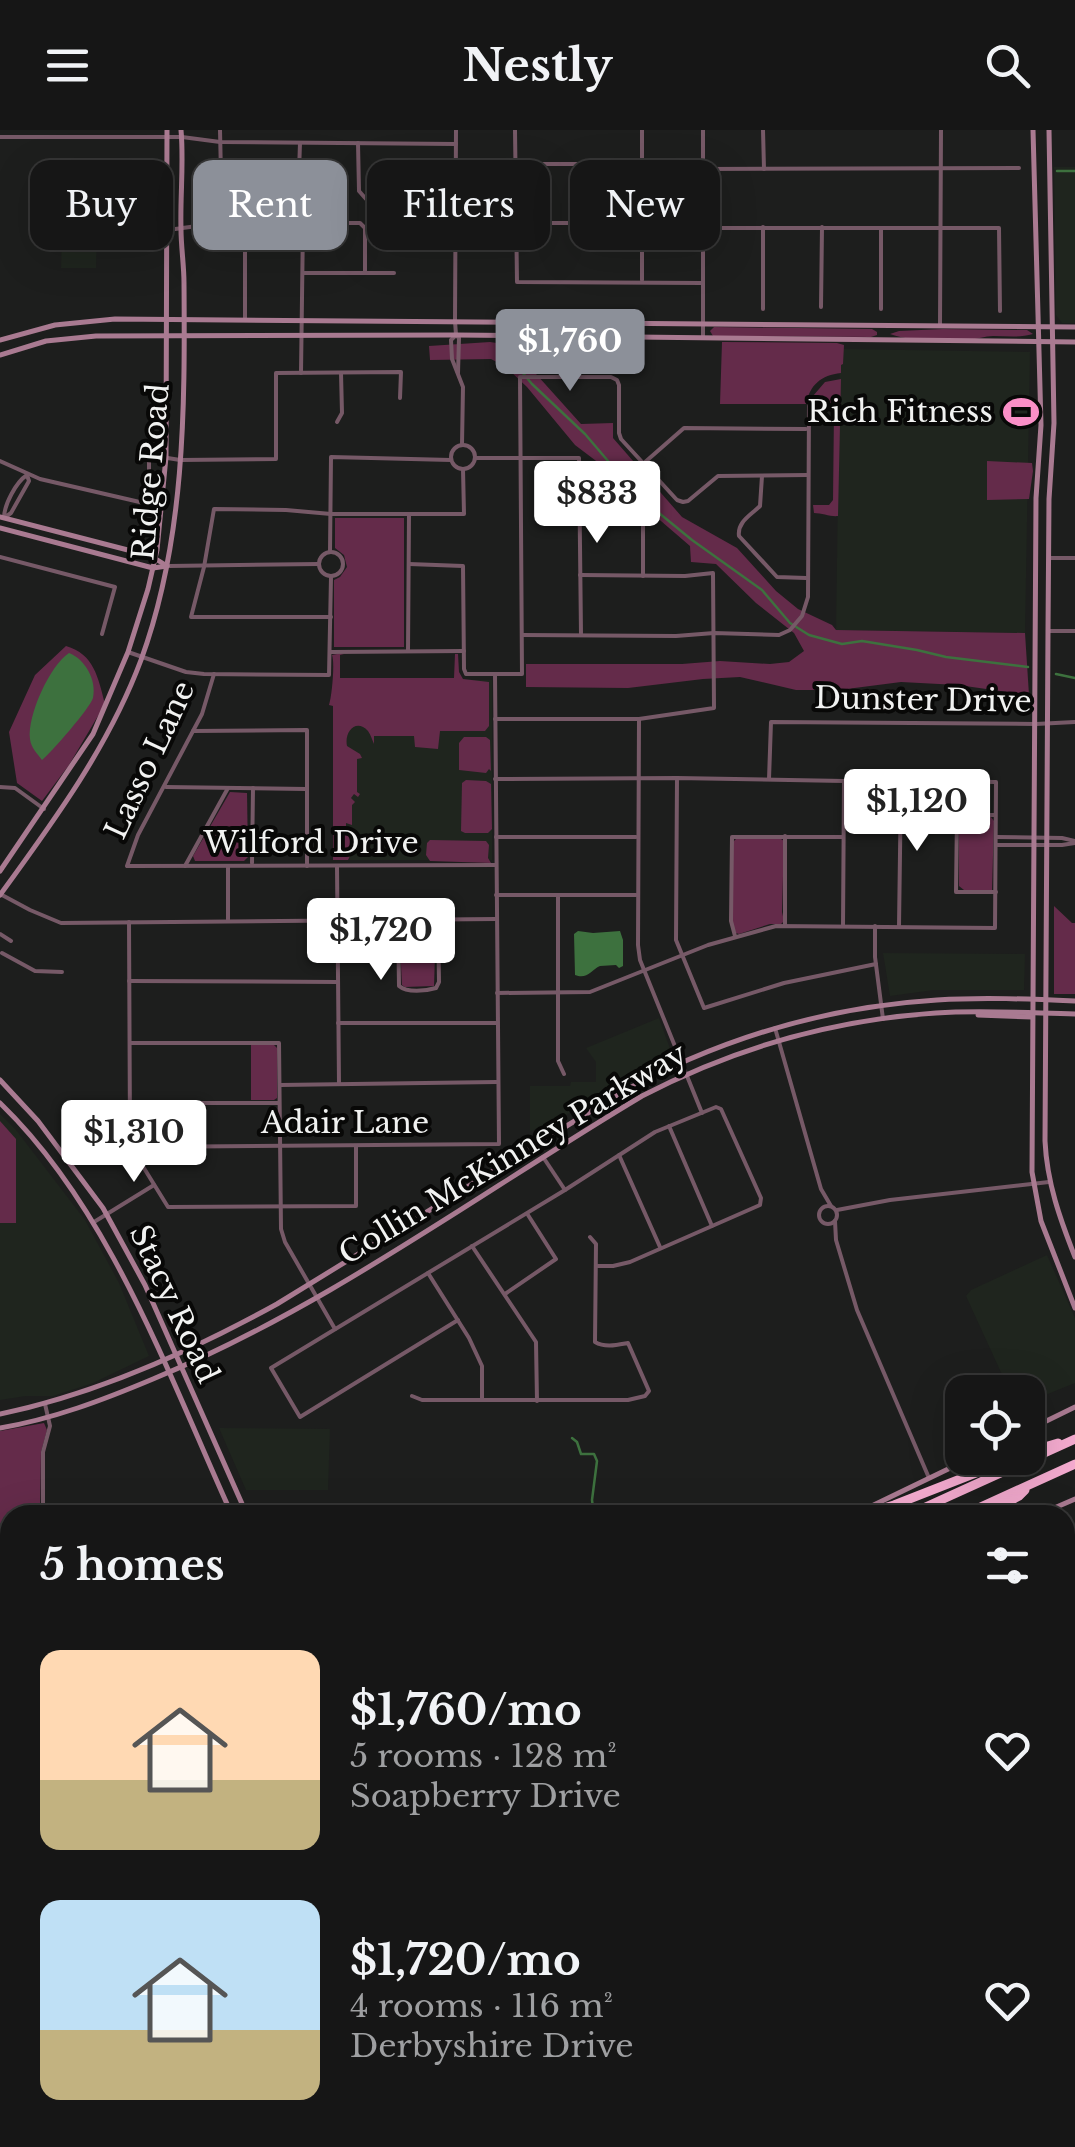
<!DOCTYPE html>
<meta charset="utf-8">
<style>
:root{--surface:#161616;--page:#1f1f1f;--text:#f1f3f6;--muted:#9e9fa1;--line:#353535;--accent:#8c9099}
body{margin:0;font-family:"Libre Baskerville",serif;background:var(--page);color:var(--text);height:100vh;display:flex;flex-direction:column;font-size:38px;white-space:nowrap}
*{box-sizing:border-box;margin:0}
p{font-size:32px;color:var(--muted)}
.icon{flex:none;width:55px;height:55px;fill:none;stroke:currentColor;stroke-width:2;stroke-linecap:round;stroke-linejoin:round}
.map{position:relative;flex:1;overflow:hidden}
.details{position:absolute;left:0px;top:1375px;width:1075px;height:642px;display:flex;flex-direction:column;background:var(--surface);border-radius:30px 30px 0 0;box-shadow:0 10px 40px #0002,0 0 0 2px var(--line)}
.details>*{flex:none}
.top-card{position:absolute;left:30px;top:30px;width:1015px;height:90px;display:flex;gap:20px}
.tools{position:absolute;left:945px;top:1245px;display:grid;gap:20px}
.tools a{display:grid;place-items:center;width:100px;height:100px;border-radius:20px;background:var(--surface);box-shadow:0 10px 40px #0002,0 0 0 2px var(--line);font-size:50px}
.price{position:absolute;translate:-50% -85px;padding:0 22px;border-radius:10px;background:#fff;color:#222;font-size:32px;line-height:65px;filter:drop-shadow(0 2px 5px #0008)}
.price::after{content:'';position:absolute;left:50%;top:60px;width:30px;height:22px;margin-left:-15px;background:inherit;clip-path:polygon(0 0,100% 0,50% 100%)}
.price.on{background:var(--accent);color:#fff}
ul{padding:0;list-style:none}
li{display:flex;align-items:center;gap:30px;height:250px;padding:0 40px}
li span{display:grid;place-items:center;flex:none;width:280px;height:200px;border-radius:20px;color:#555}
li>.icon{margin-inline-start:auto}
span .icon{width:120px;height:120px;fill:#fffc;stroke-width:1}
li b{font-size:42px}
h2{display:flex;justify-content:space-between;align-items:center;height:120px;padding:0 40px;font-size:42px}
.chip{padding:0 35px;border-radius:20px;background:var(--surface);box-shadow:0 10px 40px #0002,0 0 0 2px var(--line);font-size:35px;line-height:90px}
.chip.on{background:var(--accent);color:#fff}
header{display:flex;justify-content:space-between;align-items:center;height:130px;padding:0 40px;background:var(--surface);font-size:45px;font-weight:800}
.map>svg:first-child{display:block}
.built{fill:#1f251e}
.green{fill:#642b4a}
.water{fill:#3d713e}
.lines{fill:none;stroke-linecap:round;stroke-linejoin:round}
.stream{stroke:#3d713e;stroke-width:2.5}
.street{stroke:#765967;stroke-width:4}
.secondary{stroke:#a97a91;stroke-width:5}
.highway{stroke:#f4abcf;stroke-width:9}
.labels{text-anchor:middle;stroke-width:8;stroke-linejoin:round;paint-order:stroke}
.poi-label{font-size:30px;fill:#f1f2f1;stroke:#080807;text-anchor:end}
.street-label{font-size:30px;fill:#f1f2f1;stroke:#080807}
</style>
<header><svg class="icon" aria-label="menu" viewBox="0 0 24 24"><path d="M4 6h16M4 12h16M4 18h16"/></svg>Nestly<svg class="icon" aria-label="search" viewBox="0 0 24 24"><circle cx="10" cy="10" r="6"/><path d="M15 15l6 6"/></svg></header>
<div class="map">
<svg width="1075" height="2017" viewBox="0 0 1075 2017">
<rect width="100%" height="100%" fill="#1d1e1d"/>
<g class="built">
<path d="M1054,37H1075V193H1062L1056,185Z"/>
<path d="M62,102H97L96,138H61Z"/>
<path d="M840,219L1030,222L1025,503L836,500Z"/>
<path d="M339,550H492V730H334V556Z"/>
<path d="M883,823L1025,824L1024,860H934L890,866Z"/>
<path d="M659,888L673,927L542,998L530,1001V956H570L571,952H596V932L586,918Z"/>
<path d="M0,984L16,1000L85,1090L119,1153L149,1226L93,1253L53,1266H26L0,1270Z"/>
<path d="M1047,1125L1075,1188V1253L1028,1272V1262H1010L966,1166L971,1160Z"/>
<path d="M219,1298L330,1299L328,1360H246Z"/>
<path d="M0,1523H10V1629L0,1633Z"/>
<path d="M10,1638V1748L0,1753V1642Z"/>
</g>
<g class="green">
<path d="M714,197L872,199L877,202V205L871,207L713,206L710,201Z"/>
<path d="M943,199L1027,200L1033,204C1020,208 1007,206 993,206C985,206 977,209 969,210C946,212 911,212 890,204L899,201Z"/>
<path d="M490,212L510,215L581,294L613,293V308L682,387L737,418L776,461L798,479L832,495L836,500L1025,503L1029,565L958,555L901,552L839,560H796L740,547L703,549L628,558L526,557V534H682L720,531L770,534L789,532L804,521L794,503L756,473L716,434L691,432L690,416L647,379L612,343L575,315L527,257L506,237L491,229L430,230L429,216Z"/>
<path d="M722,212L837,213L844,215L843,234L841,235V243C821,245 810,255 806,274H720Z"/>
<path d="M841,249L838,386C831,387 822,383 814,383L813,375H829L833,370L834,281L829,275H812L813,266L825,252Z"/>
<path d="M987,331L1032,333L1033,341L1029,369L987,370Z"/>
<path d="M335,388H404V517H334V450L340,447L347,437L344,425L335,418Z"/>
<path d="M66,516C94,524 98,547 105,574L69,635L42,671L17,653L9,602L35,545Z"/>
<path d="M337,524H344L340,525V548H454L455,524H458L459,542L463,549L489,552V596L485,601H440L438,619L415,617L414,606H374V614C372,610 371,605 368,601C356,588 344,602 347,616L360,624L362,628L357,629V662L360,664L358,667L354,664L351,668L355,672L352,675V695L346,693V697L351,698L350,726L348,730H333V576L329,575C332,566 335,532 332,525Z"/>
<path d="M464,607H486L490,610L491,641L489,639L486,643L459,640V613Z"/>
<path d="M466,650L486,651L491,654L492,699L488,703H465L461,701L462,653Z"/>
<path d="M230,662L247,663L248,727L244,731H195L193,726Z"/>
<path d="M965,687H991L994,691L992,760H964L959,756V692Z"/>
<path d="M737,708L781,709L784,711L782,782L784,791L781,794H770L739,804L736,803L733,796V712Z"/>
<path d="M430,710L486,711L489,715L488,728L491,733L430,731L426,725L427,713Z"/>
<path d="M1054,776L1072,793H1075V864H1054Z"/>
<path d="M403,792H433L436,794L434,856L405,857L402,855L399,794Z"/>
<path d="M251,915L273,914L277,918V968L274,970H251Z"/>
<path d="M0,991L16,1009V1093H0Z"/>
<path d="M44,1293L47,1300L41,1322L40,1385H10V1523H0V1301Z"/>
</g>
<g class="water">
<path d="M69,523C85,529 97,550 93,568C90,578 51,623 42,630C37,623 31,618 30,609C27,586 50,535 69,523Z"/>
<path d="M578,801L593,803L620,801L623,810V836L619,838L616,835L600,836C591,840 587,850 575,845L574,804Z"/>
</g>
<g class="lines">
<g class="stream">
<path d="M1057,41H1075"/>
<path d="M502,218L532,254L585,304L637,365L692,410L762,460L790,493L809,505L842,514L862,511L917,520L946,527L1028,537"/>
<path d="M1056,544L1075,548"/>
<path d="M572,1308L577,1312L581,1324H594L597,1331L592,1370L594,1385"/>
<path d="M1065,1619L1075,1617"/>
</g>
<g class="street">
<path d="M220,0L221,45L225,50"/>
<path d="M456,0L455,191L456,205L459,208L458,243"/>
<path d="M515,0L517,152L702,153"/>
<path d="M763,0L764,39"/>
<path d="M0,7H182L220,12L456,14"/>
<path d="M358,13L359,61L366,69L456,70"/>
<path d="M517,34H642"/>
<path d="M703,39L1019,38"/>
<path d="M294,51L299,42L300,13"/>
<path d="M515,93H640"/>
<path d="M703,98H999L1000,181"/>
<path d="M168,100L219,93H360L365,98V143"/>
<path d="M303,143H394"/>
<path d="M642,150V0"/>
<path d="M821,177L822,97"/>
<path d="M763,179V97"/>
<path d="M881,179V98"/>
<path d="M245,189V93"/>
<path d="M940,195L941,0"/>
<path d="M456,205L451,210L452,229L463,257L462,314"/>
<path d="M703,208V0"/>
<path d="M301,243L303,93"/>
<path d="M576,247V193"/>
<path d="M337,292L342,283L341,243"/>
<circle cx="463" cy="327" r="12"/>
<path d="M476,328H579L581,504"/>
<path d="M0,331L40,349L144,373L151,366L153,346L149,341V325L180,330L276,329V243L401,242L400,268"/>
<path d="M644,333L684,298L806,299"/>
<path d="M27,345L29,351L11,383L4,388C4,375 16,352 27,345Z"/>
<path d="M762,346L760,376C751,385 737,392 739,406L777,447L806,448"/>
<path d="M579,385H643V446"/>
<circle cx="331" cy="434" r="12"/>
<path d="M330,422L331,327L451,330"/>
<path d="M0,427L115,457L102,504"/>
<path d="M1050,428H1075"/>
<path d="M409,434L463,436L464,539L466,544H522L520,247H611L617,250L619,255V303L621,309L677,370L683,372L688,371L718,346L808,345"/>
<path d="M169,436L319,434"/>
<path d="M331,487H191L204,437L214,379L286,380L331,384H464L463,339"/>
<path d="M1048,501H1075"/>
<path d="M522,505L676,506L714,503L779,505L790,500L802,486L808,467L809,276"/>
<path d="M408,521L409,384"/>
<path d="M128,522L186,542L204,544L329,545L331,447"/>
<path d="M331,522L464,521"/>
<path d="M214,544L202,584L138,705L127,736L495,735"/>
<path d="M495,589H639L714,578L713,443L685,446L580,445"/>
<path d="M639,590L638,815L640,830L702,983"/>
<path d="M193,601L307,600V736"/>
<path d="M677,648L676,810L704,878L784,853L876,834"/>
<path d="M495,649L677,648L844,651L843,796"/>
<path d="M769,649L771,592L1036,594L1075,592"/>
<path d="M0,657L15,658L44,679"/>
<path d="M166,657L306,659"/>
<path d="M994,685H957L956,762H996"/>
<path d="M496,707H636"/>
<path d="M996,707L1062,708L1075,711"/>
<path d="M996,715H1062L1075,713"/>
<path d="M252,733L253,658"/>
<path d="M185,736L228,658"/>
<path d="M228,736V791"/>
<path d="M337,736L339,954"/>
<path d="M2,765L30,780L61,793L496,789"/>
<path d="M496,765H636"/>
<path d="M558,765V931L564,944"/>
<path d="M398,790L399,856C407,863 426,861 436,858L439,852L438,789"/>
<path d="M129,792L130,1005L134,1022L168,1077L356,1076V1016"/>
<path d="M785,795V706"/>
<path d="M875,796V827L883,889"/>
<path d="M0,804L11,811"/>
<path d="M735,806L731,791L732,707H843"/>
<path d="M2,823L35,841L62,842"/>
<path d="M129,851L338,852"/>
<path d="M497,863L590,862L708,815L776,796L995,798L996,652L901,651L899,796"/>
<path d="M338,893H497"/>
<path d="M775,898L821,1059L831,1076"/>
<path d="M130,913H279L281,1099L285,1112L335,1199"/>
<path d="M280,955L497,952"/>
<path d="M129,973H279"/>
<path d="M669,996L712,1096"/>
<path d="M132,1017L499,1014L495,544"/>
<path d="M619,1025L660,1117"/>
<path d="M543,1027L565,1060"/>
<circle cx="828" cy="1085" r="9"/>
<path d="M837,1080L890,1070L1049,1052"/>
<path d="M835,1091L836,1110L857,1180L929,1348"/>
<path d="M94,1092L154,1055"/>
<path d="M472,1116L536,1212L537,1271"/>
<path d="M428,1143L469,1208L482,1236V1268"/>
<path d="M505,1164L556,1129L528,1085"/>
<path d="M458,1190L300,1287L271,1238L565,1060L655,1002L716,977L721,979L761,1068L760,1075L630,1132L613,1136H596"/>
<path d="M412,1266L422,1270H628L645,1266L649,1261L628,1213C617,1215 605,1218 595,1212L596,1114L590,1107"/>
<path d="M43,1385V1322L50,1296L45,1274"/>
<path d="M0,1636L10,1631"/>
<path d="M1066,1664L1075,1677"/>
<path d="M1065,1679L1075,1692"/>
<path d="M1075,1715L1070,1727L1067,1744L1066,1901L1069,1908L1075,1909"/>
<path d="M1069,1979H1075"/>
<path d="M931,2008V2017"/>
<path d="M791,2017L802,2008"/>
<path d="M995,2017V2008"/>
</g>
<g class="secondary">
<path d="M1033,0L1041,295L1036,368L1032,1042L1041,1091L1075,1178"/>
<path d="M1049,0L1054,293L1049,369L1048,501L1045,1011C1047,1053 1060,1089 1075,1127"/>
<path d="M0,210L55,195L115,189L1075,197"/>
<path d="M0,225L46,211L96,206L456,205L1075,212"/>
<path d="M0,387L151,426L167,436"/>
<path d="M0,398L153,438L167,436"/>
<path d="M0,741L93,604L128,522L148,459L157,420L166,327L167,0"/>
<path d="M0,765C54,691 109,616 141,530C185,410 185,278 184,153C184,135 181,117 181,99C180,66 184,33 181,0"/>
<path d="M978,885L1032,887"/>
<path d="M0,950L38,991L103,1078L145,1155L247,1385"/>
<path d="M0,973C111,1080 169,1247 232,1385"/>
<path d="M0,1284C97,1264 190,1222 277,1174L617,965C716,910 824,877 937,870C983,867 1029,869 1075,871"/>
<path d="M0,1298C53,1289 103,1270 153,1249C327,1177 481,1062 642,966C734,918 833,890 936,883C982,880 1029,883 1075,884"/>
<path d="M1028,1300L1075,1277"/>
<path d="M853,1385L971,1328"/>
<path d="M1038,1385L1075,1369"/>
<path d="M1065,1647L1075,1641"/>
<path d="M1065,1664L1075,1657"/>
<path d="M0,1772L10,1767"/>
<path d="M0,1847L10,1843"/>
<path d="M558,2008L564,2017"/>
<path d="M578,2008L584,2017"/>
<path d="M688,2017L703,2008"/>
<path d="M712,2017L726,2008"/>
</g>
<g class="highway">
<path d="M1028,1322L1058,1313"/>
<path d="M859,1385L894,1375L1014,1328"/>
<path d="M908,1385L1075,1309"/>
<path d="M963,1385L1075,1334"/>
<path d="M985,1385L1019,1366L1025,1360"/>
<path d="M0,1797L10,1792"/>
<path d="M0,1823L10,1818"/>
<path d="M0,1838L10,1833"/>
</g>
</g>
<defs>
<symbol id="stadium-bare" viewBox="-9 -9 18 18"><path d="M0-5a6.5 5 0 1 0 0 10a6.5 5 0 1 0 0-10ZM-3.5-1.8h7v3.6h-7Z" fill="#fa8fc7" stroke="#080807" stroke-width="2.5" paint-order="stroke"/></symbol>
</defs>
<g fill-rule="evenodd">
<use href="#stadium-bare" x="996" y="257" width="50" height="50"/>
</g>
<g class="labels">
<g class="poi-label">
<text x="993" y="292">Rich Fitness</text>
</g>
<g class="street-label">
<text transform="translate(151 342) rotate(-85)" y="10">Ridge Road</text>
<text transform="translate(923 570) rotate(1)" y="10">Dunster Drive</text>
<text transform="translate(150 630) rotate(-65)" y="10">Lasso Lane</text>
<text x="311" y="723">Wilford Drive</text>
<text x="345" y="1003">Adair Lane</text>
<text transform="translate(513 1024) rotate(-31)" y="10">Collin McKinney Parkway</text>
<text transform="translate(174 1174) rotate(65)" y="10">Stacy Road</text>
</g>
</g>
</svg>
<div class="tools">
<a><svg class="icon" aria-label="locate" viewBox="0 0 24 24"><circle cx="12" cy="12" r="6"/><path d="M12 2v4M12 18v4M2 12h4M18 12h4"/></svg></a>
</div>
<b class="price on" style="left:570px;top:264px">$1,760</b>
<b class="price" style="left:597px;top:416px">$833</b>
<b class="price" style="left:917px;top:724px">$1,120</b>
<b class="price" style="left:381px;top:853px">$1,720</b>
<b class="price" style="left:134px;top:1055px">$1,310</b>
<div class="top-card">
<a class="chip">Buy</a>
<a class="chip on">Rent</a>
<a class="chip">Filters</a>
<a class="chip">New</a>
</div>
<section class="details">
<h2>5 homes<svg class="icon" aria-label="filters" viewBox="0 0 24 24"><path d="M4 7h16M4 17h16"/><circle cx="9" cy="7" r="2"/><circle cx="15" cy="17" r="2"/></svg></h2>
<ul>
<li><span style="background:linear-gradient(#ffd9b3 65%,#c2b280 0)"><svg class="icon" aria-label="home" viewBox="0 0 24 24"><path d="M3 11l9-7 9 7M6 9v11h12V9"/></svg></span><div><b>$1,760/mo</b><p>5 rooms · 128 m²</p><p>Soapberry Drive</p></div><svg class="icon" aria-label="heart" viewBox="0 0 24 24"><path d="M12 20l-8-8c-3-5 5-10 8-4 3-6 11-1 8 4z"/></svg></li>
<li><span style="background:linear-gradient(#bfe0f5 65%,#c2b280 0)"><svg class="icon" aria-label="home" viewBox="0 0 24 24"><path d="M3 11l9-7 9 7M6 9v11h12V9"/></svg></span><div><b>$1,720/mo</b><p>4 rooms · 116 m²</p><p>Derbyshire Drive</p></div><svg class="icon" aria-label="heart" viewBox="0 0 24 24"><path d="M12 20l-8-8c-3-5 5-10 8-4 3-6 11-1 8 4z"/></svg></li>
</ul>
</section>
</div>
